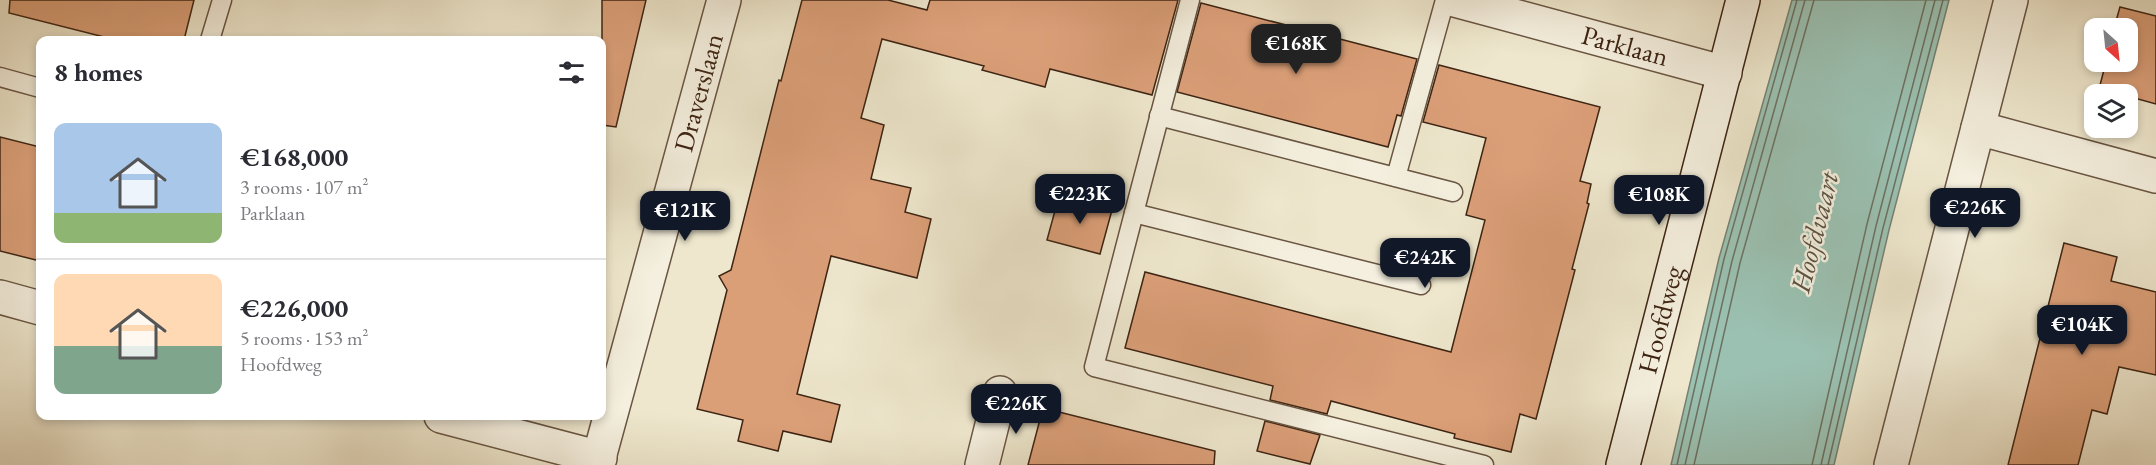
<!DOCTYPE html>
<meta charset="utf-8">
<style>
:root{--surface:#fff;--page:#f7f7f7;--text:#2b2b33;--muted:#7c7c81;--line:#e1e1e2;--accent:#111827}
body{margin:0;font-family:"EB Garamond",serif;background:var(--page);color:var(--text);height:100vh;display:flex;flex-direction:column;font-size:22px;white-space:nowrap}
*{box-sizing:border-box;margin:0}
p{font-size:20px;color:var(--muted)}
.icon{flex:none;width:33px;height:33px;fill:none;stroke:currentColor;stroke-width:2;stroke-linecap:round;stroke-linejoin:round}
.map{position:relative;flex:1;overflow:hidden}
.panel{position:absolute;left:36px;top:36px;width:570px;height:384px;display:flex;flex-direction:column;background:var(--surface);border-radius:12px;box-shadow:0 3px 9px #0003}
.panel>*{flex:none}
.needle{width:39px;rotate:153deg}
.tools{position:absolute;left:2084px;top:18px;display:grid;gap:12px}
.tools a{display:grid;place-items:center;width:54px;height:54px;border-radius:12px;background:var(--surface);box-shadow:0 3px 9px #0003;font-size:30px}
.price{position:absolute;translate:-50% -51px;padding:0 14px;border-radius:12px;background:var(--accent);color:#fff;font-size:20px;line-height:39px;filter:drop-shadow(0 2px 3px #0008)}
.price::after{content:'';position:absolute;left:50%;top:36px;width:18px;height:14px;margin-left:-9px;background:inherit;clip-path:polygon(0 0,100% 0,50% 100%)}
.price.active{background:#222;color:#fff}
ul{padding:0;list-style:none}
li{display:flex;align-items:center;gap:18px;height:150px;padding:0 18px}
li+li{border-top:2px solid var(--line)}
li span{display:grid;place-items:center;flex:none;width:168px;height:120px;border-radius:12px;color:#555}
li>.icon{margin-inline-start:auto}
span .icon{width:72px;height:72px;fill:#fffc;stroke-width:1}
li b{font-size:26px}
h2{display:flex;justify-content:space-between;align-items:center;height:72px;padding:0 18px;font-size:26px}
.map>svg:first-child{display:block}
.water{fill:#9bc1b2;stroke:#758272;stroke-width:1.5}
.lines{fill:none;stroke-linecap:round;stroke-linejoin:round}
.shore{stroke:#6c7262;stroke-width:1.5}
.building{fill:#db9f78;stroke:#3d2413;stroke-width:1.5}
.lane-casing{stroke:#695542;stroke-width:21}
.street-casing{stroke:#695542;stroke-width:36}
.secondary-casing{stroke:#3d2413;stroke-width:36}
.lane{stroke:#f4efde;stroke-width:18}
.street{stroke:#f4efde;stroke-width:33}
.secondary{stroke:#f4efde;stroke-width:33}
.labels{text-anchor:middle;stroke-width:5;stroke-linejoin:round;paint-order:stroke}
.street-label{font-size:27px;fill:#3d2413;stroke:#f4efde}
.water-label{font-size:28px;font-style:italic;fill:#595343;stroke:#f4efde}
</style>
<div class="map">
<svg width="2156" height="465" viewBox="0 0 2156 465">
<rect width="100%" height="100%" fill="#eee7cd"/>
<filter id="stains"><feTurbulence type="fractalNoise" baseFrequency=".00333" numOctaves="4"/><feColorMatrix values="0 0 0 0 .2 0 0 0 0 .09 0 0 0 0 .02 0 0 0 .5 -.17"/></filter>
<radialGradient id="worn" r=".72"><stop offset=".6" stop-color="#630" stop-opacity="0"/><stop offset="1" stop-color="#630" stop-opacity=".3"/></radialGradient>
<path class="water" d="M1792,0H1949L1889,230L1834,465H1671L1719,258Z"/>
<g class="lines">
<g class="shore">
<path d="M1677,465L1724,259L1797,0"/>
<path d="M1685,465L1732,261L1805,0"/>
<path d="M1694,465L1740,263L1814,0"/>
<path d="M1812,465L1867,224L1926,0"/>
<path d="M1821,465L1876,226L1935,0"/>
<path d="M1828,465L1883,228L1943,0"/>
</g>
</g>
<g class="building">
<path d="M10,0H194L184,40H116L9,13Z"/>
<path d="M602,0H646L616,127L602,125Z"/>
<path d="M802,0H888L927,10L930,0H1178L1152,95L1050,69L1045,87L982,70L984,66L882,39L861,118L884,125L871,179L911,188L905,212L931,219L917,278L831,256L797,394L840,405L831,442L783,431L778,451L738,441L743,420L697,409L727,290L719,276L731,270L779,80L781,81Z"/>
<path d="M1201,3L1417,59L1401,116L1397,115L1388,147L1177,92Z"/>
<path d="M2120,7L2156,16V104L2127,96V94L2099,89L2106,62H2127V28H2114Z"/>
<path d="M1439,65L1600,107L1580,181L1591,184L1587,203L1589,204L1572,269L1575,270L1536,419L1520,414L1511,452L1454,438L1455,434L1331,401L1327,414L1270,400L1273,386L1125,348L1145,272L1451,352L1485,220L1466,215L1486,138L1423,122Z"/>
<path d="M0,137L40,147V261L0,251Z"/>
<path d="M1059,196L1112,210L1100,254L1047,240Z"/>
<path d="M2064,243L2117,257L2111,281L2156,292V375L2119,367L2107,414L2092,410L2078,465H2008Z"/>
<path d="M1043,408L1215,451L1214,465H1028Z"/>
<path d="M1265,421L1320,435L1310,464L1257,451Z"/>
</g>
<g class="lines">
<defs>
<g id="lane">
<path d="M210,40L222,0"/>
<path d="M0,77L40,88"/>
<path d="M1159,116L1453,192"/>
<path d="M1396,177L1445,0"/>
<path d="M1134,213L1190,0"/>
<path d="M1421,285L1134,213L1094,367L1484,465"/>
</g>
<g id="street">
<path id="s1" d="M1455,0L1725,73"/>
<path d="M1978,128L2156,176"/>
<path d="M0,297L40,308"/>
<path d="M441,416L600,458"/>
<path id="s2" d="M597,465L724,0"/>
<path d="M982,465L1000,393"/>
<path d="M1891,465L2011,0"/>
</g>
<g id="secondary">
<path id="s3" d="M1623,465L1743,0"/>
</g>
</defs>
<use href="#lane" class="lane-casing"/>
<use href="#street" class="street-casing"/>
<use href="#secondary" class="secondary-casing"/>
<use href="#lane" class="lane"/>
<use href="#street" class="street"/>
<use href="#secondary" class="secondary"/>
</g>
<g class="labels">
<g class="street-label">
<text dy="9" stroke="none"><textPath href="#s1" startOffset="176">Parklaan</textPath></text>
<text dy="9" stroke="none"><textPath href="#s2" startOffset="386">Draverslaan</textPath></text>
<text dy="9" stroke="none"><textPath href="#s3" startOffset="150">Hoofdweg</textPath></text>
</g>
<g class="water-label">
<text transform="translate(1814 232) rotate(-76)" y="10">Hoofdvaart</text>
</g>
</g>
<rect width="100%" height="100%" filter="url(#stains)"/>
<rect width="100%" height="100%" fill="url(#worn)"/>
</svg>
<div class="tools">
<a><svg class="needle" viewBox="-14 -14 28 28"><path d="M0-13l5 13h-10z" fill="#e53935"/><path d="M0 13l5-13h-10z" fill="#7c7c81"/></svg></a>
<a><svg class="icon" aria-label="layers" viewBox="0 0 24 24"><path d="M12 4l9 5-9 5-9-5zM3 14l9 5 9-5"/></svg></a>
</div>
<b class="price active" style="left:1296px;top:75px">€168K</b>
<b class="price" style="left:1080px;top:225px">€223K</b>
<b class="price" style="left:1659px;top:226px">€108K</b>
<b class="price" style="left:1975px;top:239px">€226K</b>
<b class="price" style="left:685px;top:242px">€121K</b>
<b class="price" style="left:1425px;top:289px">€242K</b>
<b class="price" style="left:2082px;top:356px">€104K</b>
<b class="price" style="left:1016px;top:435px">€226K</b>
<section class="panel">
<h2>8 homes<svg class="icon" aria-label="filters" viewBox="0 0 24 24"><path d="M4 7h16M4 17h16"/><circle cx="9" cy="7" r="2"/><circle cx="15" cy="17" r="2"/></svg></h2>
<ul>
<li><span style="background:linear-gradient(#a9c7e8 75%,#8fb573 0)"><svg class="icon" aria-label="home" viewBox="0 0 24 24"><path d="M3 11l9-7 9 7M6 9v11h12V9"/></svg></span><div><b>€168,000</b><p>3 rooms · 107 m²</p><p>Parklaan</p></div></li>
<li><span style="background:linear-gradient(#ffd9b3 60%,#7fa58c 0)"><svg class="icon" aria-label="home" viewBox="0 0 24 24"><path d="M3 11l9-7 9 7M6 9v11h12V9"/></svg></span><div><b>€226,000</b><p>5 rooms · 153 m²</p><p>Hoofdweg</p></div></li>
</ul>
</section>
</div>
